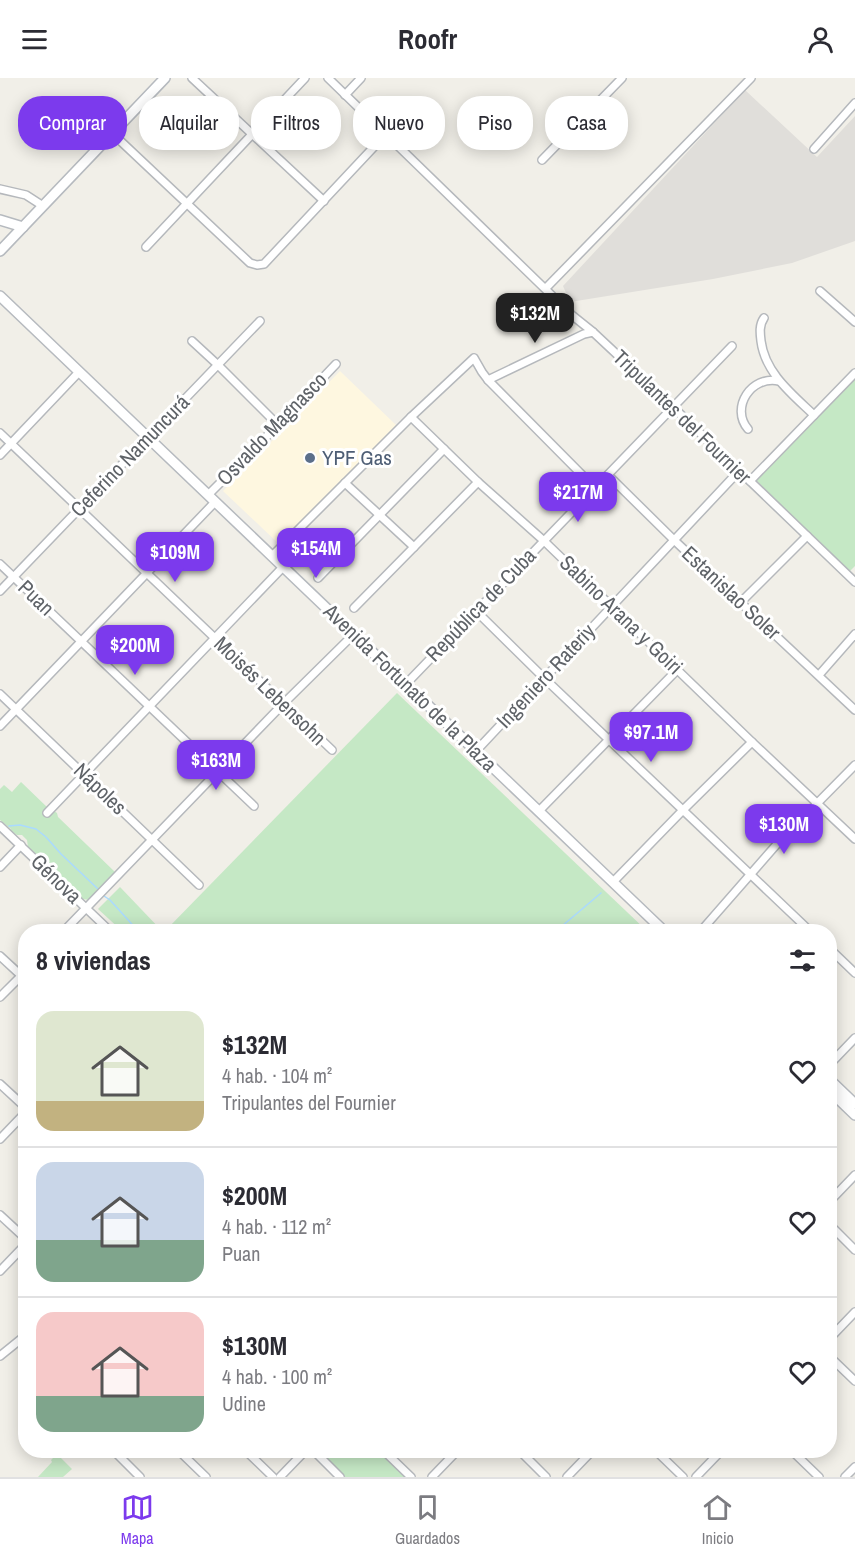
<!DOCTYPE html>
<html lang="es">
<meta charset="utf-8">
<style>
:root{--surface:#fff;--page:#f7f7f7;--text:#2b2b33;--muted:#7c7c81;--line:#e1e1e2;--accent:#7c3aed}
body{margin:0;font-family:"Archivo Narrow",sans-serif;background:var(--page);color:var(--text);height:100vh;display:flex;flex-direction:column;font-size:22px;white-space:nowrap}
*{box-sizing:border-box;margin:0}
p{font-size:20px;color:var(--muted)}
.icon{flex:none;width:33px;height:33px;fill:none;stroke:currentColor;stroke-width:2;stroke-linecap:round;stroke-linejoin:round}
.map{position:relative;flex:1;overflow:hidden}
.drawer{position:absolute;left:18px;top:846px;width:819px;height:534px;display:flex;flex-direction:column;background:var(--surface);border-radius:24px;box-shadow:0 3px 15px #0003}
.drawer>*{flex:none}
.hud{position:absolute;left:18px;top:18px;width:819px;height:54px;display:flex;gap:12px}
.price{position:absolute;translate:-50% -51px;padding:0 14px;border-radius:12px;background:var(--accent);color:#fff;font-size:20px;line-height:39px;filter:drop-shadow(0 2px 3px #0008)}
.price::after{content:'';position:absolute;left:50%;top:36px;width:18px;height:14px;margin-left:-9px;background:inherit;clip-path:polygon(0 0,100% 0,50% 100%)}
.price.active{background:#222;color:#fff}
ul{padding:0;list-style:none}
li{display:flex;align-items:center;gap:18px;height:150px;padding:0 18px}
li+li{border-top:2px solid var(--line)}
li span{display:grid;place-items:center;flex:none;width:168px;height:120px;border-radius:18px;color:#555}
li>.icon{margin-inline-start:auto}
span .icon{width:72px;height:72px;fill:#fffc;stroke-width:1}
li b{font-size:26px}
h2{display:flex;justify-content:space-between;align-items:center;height:72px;padding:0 18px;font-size:26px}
.chip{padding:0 21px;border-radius:24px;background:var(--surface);box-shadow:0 3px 15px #0003;font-size:21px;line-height:54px}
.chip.active{background:var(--accent);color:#fff}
header{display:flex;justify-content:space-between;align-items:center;height:78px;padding:0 18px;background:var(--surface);font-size:27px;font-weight:700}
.tabs{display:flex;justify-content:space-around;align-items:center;height:84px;border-top:2px solid var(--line);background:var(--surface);font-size:16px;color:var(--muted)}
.tabs a{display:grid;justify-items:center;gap:3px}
.tabs .active{color:var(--accent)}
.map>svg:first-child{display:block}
.commercial{fill:#fef7e0}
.industrial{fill:#e0deda}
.green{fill:#c5e8c5}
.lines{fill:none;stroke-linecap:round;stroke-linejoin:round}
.stream{stroke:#aadaff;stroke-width:1.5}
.minor-casing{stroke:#b5b8bc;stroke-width:10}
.secondary-casing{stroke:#b6babf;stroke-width:12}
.minor{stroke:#fff;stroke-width:7}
.secondary{stroke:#fff;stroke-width:9}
.service-dot{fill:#5c6f8a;stroke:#fff;stroke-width:2}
.labels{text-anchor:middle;stroke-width:6;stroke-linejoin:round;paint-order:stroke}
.street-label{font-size:21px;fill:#5f6368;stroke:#fff}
.service-label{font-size:21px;fill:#4e5e75;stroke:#fff;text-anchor:start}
</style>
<header><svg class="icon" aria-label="menu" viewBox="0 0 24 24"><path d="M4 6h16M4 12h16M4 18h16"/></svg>Roofr<svg class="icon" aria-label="person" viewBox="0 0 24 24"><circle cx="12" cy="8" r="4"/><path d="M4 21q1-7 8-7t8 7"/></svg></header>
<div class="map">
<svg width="855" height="1399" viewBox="0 0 855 1399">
<rect width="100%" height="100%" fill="#f1efe8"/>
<path class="commercial" d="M340,293L396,347L280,467L223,413Z"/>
<path class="industrial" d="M745,12L817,79L855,38V163L792,185L713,201L570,224L563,208Z"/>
<g class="green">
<path d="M855,299V488L849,494L756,402Z"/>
<path d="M397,615L647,853H165Z"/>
<path d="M21,704L48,730L44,735L48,739L54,733L57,735L58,739L115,794L89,822L83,821L28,769L27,762L22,757H17L10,752L11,751L0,742V711L4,707L12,714Z"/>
<path d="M120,809L162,853H122L98,831Z"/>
<path d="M318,1373H379L407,1399H345Z"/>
<path d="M57,1376L72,1391L63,1399H38L52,1384L51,1382Z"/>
</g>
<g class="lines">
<g class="stream">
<path d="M9,748L20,747L36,751L46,759L61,776L98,811"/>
<path d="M104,818L110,822L139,854"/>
<path d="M472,854L503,847L516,854"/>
<path d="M555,854L601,815"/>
</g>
<defs>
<g id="minor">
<path d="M192,0L324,123"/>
<path d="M328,0L573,238L593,254L672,328L855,504"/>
<path d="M345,17L361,0"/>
<path d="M112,55L250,185L257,187L264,186L386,56"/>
<path d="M814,71L855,25"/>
<path d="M542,82L622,0"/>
<path d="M0,111L26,117L43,128"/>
<path d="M146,169L305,0"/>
<path d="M546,210L751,0"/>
<path d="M820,213L855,244"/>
<path d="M764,240C759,247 760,255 761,263C765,295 792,316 814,337"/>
<path d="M192,263L218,287L278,347"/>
<path d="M488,302L584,256L593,254"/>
<path d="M411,339L478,404L543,462L752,664L855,761"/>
<path d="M748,351C730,330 751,297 779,303"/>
<path d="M0,355L332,672"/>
<path d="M0,377L79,294"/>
<path d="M608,397L675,463L855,632"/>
<path d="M750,403L855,295"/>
<path d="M345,405L414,469"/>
<path d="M208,417L278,347L336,286"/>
<path d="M272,478L411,339L474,280L482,294L488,302L595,410"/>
<path d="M0,486L254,728"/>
<path d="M318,500L444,371"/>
<path d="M0,513L260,243"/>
<path d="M741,524L807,458"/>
<path d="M354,530L478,404"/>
<path d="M476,533L544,600L811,854"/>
<path d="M819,597L855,556"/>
<path d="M406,606L732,268"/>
<path d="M0,616L199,807"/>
<path d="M0,648L215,424"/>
<path d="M476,673L739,393"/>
<path d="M539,733L678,591"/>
<path d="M47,735L283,489"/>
<path d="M0,748L111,854"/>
<path d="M0,789L21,767"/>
<path d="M613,804L683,732L752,664"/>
<path d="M63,854L283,626L354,556"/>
<path d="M700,854L777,766L855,687"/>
<path d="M830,871L855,895"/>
<path d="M0,878L26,902"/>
<path d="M0,919L26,893"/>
<path d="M830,986L855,960"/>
<path d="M0,1006L26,1030"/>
<path d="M0,1061L26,1034"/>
<path d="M830,1123L855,1097"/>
<path d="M0,1137L26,1161"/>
<path d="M830,1147L855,1172"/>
<path d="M0,1193L26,1166"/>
<path d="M830,1260L855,1234"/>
<path d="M0,1278L26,1257"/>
<path d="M830,1279L855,1303"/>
<path d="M24,1287L26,1288"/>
<path d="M113,1372L140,1399"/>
<path d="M178,1372L206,1399"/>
<path d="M245,1372L273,1399"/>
<path d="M313,1372L340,1399"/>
<path d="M383,1372L411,1399"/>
<path d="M519,1372L546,1399"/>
<path d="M655,1372L683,1399"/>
<path d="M791,1372L819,1399"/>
<path d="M280,1399L306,1372"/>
<path d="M432,1399L458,1372"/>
<path d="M567,1399L593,1372"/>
<path d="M696,1399L722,1372"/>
<path d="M845,1399L855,1389"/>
</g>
<g id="secondary">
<path d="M0,142L23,149"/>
<path d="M0,173L165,0"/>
<path d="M0,218L665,854"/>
<path d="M830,1002L855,1026"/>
<path d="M830,1013L855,1037"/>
</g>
</defs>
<use href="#minor" class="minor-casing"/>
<use href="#secondary" class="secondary-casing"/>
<use href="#minor" class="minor"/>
<use href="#secondary" class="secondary"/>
</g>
<circle class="service-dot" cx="310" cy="380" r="6"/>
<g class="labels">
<g class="street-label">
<text transform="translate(682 339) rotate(44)" y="7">Tripulantes del Fournier</text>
<text transform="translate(272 351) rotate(-46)" y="7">Osvaldo Magnasco</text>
<text transform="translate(130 378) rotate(-46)" y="7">Ceferino Namuncurá</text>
<text transform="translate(731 515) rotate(43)" y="7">Estanislao Soler</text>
<text transform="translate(36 520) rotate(44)" y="7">Puan</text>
<text transform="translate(481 527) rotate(-46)" y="7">República de Cuba</text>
<text transform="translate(621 537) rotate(44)" y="7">Sabino Arana y Goiri</text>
<text transform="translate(546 598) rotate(-47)" y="7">Ingeniero Rateriy</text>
<text transform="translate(410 610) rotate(44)" y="7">Avenida Fortunato de la Plaza</text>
<text transform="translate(270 613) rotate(44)" y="7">Moisés Lebensohn</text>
<text transform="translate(100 711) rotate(44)" y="7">Nápoles</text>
<text transform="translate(56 801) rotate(44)" y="7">Génova</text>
</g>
<g class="service-label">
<text x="322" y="387">YPF Gas</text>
</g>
</g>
</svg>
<b class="price active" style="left:535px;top:266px">$132M</b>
<b class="price" style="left:578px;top:445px">$217M</b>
<b class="price" style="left:316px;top:501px">$154M</b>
<b class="price" style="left:175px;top:505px">$109M</b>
<b class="price" style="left:135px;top:598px">$200M</b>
<b class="price" style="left:651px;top:685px">$97.1M</b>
<b class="price" style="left:216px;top:713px">$163M</b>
<b class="price" style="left:784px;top:777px">$130M</b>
<div class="hud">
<a class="chip active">Comprar</a>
<a class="chip">Alquilar</a>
<a class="chip">Filtros</a>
<a class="chip">Nuevo</a>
<a class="chip">Piso</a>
<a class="chip">Casa</a>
</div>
<section class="drawer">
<h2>8 viviendas<svg class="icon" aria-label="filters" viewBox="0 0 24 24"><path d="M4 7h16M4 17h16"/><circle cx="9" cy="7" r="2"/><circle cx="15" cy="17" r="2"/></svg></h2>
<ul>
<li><span style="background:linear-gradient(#dfe7d0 75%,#c2b280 0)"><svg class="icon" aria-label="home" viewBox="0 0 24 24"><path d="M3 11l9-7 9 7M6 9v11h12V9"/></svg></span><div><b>$132M</b><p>4 hab. · 104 m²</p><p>Tripulantes del Fournier</p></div><svg class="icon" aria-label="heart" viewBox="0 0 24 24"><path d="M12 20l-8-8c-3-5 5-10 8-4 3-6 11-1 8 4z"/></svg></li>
<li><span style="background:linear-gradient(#c9d6e8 65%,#7fa58c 0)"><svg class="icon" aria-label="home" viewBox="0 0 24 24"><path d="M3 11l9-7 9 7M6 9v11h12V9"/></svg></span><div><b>$200M</b><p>4 hab. · 112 m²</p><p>Puan</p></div><svg class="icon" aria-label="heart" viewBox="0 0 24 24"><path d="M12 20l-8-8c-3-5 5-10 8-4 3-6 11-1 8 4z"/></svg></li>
<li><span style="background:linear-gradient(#f6c9c9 70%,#7fa58c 0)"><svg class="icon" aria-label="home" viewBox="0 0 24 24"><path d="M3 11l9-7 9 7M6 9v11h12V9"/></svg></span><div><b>$130M</b><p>4 hab. · 100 m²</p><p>Udine</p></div><svg class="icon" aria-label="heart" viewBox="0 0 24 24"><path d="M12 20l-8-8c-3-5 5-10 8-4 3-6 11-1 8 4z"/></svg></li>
</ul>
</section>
</div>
<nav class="tabs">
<a class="active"><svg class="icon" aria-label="map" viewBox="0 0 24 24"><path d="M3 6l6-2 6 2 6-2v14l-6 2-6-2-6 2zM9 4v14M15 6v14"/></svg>Mapa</a>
<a><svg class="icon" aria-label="saved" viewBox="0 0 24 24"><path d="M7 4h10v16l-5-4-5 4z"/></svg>Guardados</a>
<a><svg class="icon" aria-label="home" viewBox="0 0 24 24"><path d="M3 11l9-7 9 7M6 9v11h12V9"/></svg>Inicio</a>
</nav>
